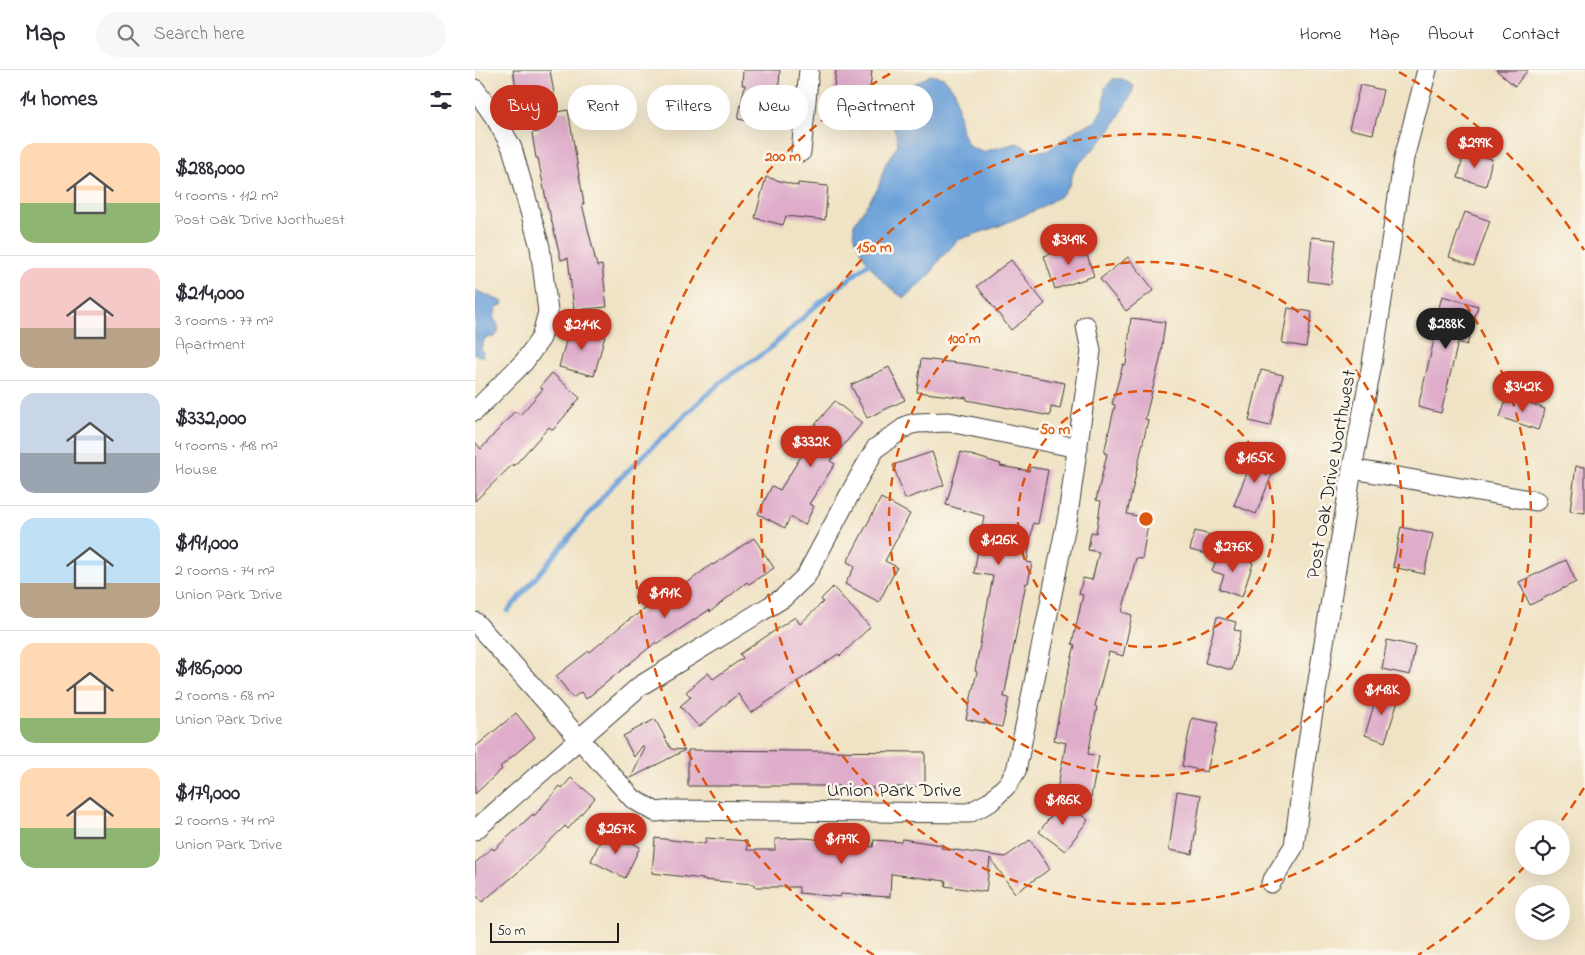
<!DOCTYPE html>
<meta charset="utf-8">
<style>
:root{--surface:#fff;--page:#f7f7f7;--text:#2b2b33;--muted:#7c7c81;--line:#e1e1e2;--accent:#c8321e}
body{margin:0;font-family:"Indie Flower",sans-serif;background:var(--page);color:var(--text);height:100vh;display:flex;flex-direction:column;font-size:19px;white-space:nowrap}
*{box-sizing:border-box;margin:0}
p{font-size:16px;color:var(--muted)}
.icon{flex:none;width:28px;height:28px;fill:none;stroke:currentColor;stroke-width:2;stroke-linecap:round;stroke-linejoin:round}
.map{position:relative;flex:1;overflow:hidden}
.panel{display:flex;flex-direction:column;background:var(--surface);width:475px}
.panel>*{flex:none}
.hud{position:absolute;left:15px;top:15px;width:475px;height:45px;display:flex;gap:10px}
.buttons{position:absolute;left:1040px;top:750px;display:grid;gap:10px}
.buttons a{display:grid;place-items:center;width:55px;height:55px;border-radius:50%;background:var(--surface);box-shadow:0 5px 20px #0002;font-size:25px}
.scale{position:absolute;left:15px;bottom:12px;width:129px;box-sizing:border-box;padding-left:5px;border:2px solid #1c1c1c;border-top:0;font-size:14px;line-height:18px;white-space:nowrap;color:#1c1c1c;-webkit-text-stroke:4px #fbf7ec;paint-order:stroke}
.price{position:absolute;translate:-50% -42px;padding:0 11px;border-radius:18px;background:var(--accent);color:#fff;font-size:16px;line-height:32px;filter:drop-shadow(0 1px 2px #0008)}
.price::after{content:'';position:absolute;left:50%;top:30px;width:15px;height:11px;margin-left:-8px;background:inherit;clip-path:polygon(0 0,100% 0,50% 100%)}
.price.current{background:#222;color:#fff}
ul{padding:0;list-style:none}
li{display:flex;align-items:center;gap:15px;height:125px;padding:0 20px}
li+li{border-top:1px solid var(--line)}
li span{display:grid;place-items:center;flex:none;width:140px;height:100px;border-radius:15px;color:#555}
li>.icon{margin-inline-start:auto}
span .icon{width:60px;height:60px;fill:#fffc;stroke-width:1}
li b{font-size:21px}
h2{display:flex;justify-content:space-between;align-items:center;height:60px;padding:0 20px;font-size:21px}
.pill{padding:0 18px;border-radius:22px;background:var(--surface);box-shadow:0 5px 20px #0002;font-size:18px;line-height:45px}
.pill.current{background:var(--accent);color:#fff}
header{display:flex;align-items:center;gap:30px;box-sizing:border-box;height:70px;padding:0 25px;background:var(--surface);border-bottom:1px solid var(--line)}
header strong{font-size:24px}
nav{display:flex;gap:28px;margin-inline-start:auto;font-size:18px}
.search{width:350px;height:45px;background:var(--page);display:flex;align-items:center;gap:12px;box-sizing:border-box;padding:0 18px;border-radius:28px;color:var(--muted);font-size:19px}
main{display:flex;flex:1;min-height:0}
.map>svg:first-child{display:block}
.water{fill:#6ca1d9;stroke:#445e7a}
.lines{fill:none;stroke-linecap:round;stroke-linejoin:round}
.stream{stroke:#6ca1d9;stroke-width:5}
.building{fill:#dfadca}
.minor-casing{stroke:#3c3a35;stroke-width:21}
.minor{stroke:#fff;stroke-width:19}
.ring{fill:none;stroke:#de560d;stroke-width:2.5;stroke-dasharray:9 6}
.labels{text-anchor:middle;stroke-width:5;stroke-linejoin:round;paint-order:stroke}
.street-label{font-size:20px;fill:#1c1c1c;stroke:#fbf7ec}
.centre{fill:#de560d;stroke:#fbf7ec;stroke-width:2.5}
.ring-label{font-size:15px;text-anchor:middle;font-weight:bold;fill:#de560d;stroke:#fbf7ec;stroke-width:5;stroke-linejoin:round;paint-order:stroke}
</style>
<header>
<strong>Map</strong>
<div class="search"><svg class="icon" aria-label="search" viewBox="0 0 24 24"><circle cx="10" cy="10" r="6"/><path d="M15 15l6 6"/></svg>Search here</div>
<nav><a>Home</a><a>Map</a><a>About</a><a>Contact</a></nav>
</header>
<main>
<section class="panel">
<h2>14 homes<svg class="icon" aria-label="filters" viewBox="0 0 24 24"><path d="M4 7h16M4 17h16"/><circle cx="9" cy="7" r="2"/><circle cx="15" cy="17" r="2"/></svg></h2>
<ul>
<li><span style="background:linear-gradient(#ffd9b3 60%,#8fb573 0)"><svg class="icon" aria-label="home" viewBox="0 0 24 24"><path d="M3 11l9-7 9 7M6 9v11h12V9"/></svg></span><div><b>$288,000</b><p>4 rooms · 112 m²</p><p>Post Oak Drive Northwest</p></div></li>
<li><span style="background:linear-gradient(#f6c9c9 60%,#b9a48a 0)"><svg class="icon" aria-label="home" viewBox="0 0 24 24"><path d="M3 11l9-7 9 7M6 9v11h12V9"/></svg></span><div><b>$214,000</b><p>3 rooms · 77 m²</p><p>Apartment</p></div></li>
<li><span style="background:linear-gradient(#c9d6e8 60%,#9aa5b1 0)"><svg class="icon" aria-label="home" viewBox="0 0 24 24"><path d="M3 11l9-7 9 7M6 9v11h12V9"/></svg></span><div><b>$332,000</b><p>4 rooms · 148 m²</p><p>House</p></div></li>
<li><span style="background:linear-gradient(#bfe0f5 65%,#b9a48a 0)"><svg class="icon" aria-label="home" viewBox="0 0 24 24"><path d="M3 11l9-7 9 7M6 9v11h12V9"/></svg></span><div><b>$191,000</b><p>2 rooms · 74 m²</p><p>Union Park Drive</p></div></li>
<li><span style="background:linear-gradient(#ffd9b3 75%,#8fb573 0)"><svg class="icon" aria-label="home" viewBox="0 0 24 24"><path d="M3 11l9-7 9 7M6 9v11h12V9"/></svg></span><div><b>$186,000</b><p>2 rooms · 68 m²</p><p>Union Park Drive</p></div></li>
<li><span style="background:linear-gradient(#ffd9b3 60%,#8fb573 0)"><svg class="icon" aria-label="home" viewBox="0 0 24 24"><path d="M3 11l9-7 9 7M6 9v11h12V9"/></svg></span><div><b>$179,000</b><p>2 rooms · 74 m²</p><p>Union Park Drive</p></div></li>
</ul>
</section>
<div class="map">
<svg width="1110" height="885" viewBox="0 0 1110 885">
<rect width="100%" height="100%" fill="#fbf7ec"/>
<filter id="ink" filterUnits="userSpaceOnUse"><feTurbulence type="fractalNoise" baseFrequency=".02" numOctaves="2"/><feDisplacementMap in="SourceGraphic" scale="10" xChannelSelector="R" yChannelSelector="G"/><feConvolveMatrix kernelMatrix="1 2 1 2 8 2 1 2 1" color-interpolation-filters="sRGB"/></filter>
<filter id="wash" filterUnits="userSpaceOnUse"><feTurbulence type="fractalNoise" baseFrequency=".0096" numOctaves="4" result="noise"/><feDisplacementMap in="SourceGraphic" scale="20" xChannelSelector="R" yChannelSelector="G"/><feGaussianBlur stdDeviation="1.12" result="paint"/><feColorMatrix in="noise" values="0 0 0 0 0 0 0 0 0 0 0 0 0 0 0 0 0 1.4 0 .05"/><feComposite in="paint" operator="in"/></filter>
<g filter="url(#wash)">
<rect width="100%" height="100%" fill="#f0e3c5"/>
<g class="water">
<path d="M456,5L469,8L480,21L487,63L494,76L507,82L542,73L558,81H572L601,60L620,52L629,36L630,18L638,9H648L659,16L656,26L634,63L599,99L595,114L587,125L561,140L524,156L483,170L465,189L455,205L430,228C410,219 375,177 379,154L403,118L410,95L423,74L421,64L418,55L419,46L428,30L429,19Z"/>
<path d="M0,220L28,232L27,235L22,237L18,248C23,253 24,256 23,263L19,267L10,268L6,279L8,283L7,287L0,284Z"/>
</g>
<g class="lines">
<path class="stream" d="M33,541L137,416L226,330L252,307L292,281L344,233L394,193"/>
</g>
<g id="blocks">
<g class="building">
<path d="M38,0H75L82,42L93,40L109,134H107L122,196L127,195L132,237L99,240L93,188L86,190L74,140H73L63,88H61L57,63L64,62L58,31L44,34Z"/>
<path d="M268,0H305L303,28L297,56L263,49L270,15H267Z"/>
<path d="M361,0H397L391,59L354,56L357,26H358Z"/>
<path d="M1021,0H1053L1040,16Z"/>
<path d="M885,15L908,20L898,64L874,59Z"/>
<path d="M989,82L1017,89L1011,116L983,108Z"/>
<path d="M291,107L323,116V113L353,116L350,150L311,146L308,155L280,148Z"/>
<path d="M990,142L1015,151L999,196L974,187Z"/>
<path d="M837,167L861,170L856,214L833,211Z"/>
<path d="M608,173L619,206L580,219L569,186Z"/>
<path d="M653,187L679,220L651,241L625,209Z"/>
<path d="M536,190L570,234L536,260L502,216Z"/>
<path d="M967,226L1003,236L992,275L983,272L966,343L943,337L960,266L957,265Z"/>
<path d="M813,238L837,242L831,277L807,273Z"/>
<path d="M656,248L690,252L685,290L670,349L673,350L652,444L674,448L667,489L661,488L647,542L657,545L648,586L634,582L620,636L622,637L613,684L624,686L616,727L582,720L591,673L579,670L588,622L600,575L597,574L608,525L604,524L608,508L617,510L624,482L613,480L616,462L621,463L626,431L621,430L632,384L629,383L640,335L637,334L648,294L651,295Z"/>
<path d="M95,256L130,266L119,306L84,297Z"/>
<path d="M446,289L492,294L590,313L585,339L576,337L575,346L492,330V328L442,322Z"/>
<path d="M414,297L430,330L392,348L376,315Z"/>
<path d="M786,300L808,305L795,356L774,351Z"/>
<path d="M77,303L105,328L78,360L74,357L39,396L38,394L0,431V372L6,379L40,341L45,345L68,319L65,317Z"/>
<path d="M1033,325L1070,339L1063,360L1025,347Z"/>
<path d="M360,331L387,353L355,391L360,394L334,434L339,436L330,455L315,447L310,458L283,444L297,416L305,420L338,367L333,363Z"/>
<path d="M457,382L469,415L430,429L418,395Z"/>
<path d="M486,382L526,394L525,396L554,401L555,397L573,400L563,454L558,453L552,492L557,493L553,513H551L529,627L534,628L527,657L491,649L502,602L500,601L518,506L499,503L509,446L471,435Z"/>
<path d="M780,383L802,392L781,444L759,435Z"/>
<path d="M1101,396L1110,397V443L1095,441Z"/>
<path d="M406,428L435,444L410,491L422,497L404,532L370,514L380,496L372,492Z"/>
<path d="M926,457L958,464L949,504L918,497Z"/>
<path d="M720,461L744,467L739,486L715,480Z"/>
<path d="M279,468L299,498L274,514L272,512L235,542L234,540L182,574L181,572L111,629L106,622L98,628L81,606L114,581L115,582L152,551L198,521L199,523L237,494L238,495Z"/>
<path d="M744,482L778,493L767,527L744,519L749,505L737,501Z"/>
<path d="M1091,490L1101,512L1055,535L1044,512Z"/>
<path d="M358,517L395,557L365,586L363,584L276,643L263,624L224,657L205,636L216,627L211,622L233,603L238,609L268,588L265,584L320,547L325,554L348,532L346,529Z"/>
<path d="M742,547L761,552L759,560L766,561L757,600L730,593Z"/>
<path d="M912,570L940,576L935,605L907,599Z"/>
<path d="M903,621L924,628L910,672L890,665Z"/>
<path d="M41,643L60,667L25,697L27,699L0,724V677Z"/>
<path d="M717,648L743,653L732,702L707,696Z"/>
<path d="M180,649L196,679L210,680L156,708L170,678L167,676L159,687L148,666Z"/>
<path d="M213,680L450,682V716L401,718L370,717V716H213Z"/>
<path d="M96,708L120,728L93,759L90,756L40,805L7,832L0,824V793L17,778L19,780L58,744L59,746L85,716L87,718Z"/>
<path d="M702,721L726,725L717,784L694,780Z"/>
<path d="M587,731L613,750L590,781L564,762Z"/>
<path d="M139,764L165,777L150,808L116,791L128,765L136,769Z"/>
<path d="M180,768L230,774L231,768L272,771V780H300V769L329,768L370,772V774L398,777L399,770L426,772L427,769L467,775L466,778L530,787L555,770L575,799L540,823L515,788L511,822L470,816L471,811L416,804L415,827L366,824L365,827L324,823V817H279V814L227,810L228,809L177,803Z"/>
</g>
</g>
</g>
<g filter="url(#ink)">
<use href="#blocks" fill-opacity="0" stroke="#3c3a35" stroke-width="1"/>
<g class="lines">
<defs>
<g id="minor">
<path d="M0,19L21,49L37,78L65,177L73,242L66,268L49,292L0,341"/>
<path d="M326,82L334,0"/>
<path d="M877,399L1061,431"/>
<path d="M0,552L158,729L181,742L199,740L494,743L515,732L533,714L541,701L593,445L616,281L611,256"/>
<path d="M0,760L165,616L308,528L331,506L384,407L401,378L433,355L442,353L474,352L603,378"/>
<path d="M796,813L819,776L831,685L877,399L897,294L929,88L952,0"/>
</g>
</defs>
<use href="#minor" class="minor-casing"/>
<use href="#minor" class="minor"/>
</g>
</g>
<g class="ring">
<circle cx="671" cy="449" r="128"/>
<circle cx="671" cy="449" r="257"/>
<circle cx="671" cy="449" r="385"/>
<path d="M1109 718A514 514 0 0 1 1081 758M1050 796A514 514 0 0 1 943 885M399 885A514 514 0 0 1 418 2M924 2A514 514 0 0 1 1109 180"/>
</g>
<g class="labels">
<g class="street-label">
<text transform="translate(855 404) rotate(-80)" y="7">Post Oak Drive Northwest</text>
<text x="419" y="726">Union Park Drive</text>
</g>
</g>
<circle cx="671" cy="449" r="8" class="centre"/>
<g class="ring-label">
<text x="308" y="91">200 m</text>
<text x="399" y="182">150 m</text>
<text x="489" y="273">100 m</text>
<text x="580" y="364">50 m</text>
</g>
</svg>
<div class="buttons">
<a><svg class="icon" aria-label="locate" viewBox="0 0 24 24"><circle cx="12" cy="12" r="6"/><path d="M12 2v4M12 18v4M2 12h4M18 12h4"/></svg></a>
<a><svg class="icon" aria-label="layers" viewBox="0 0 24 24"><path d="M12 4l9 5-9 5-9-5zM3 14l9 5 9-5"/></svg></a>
</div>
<div class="scale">50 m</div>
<b class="price" style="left:1000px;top:99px">$299K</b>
<b class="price" style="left:594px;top:196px">$349K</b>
<b class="price current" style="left:971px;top:280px">$288K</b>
<b class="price" style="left:107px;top:281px">$214K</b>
<b class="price" style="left:1048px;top:343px">$342K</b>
<b class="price" style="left:336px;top:398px">$332K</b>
<b class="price" style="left:780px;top:414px">$165K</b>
<b class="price" style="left:524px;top:496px">$126K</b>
<b class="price" style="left:758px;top:503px">$276K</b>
<b class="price" style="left:190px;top:549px">$191K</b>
<b class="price" style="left:907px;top:646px">$148K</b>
<b class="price" style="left:588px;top:756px">$186K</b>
<b class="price" style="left:141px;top:785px">$267K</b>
<b class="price" style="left:367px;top:795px">$179K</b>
<div class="hud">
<a class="pill current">Buy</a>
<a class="pill">Rent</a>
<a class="pill">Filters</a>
<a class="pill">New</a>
<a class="pill">Apartment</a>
</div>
</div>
</main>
